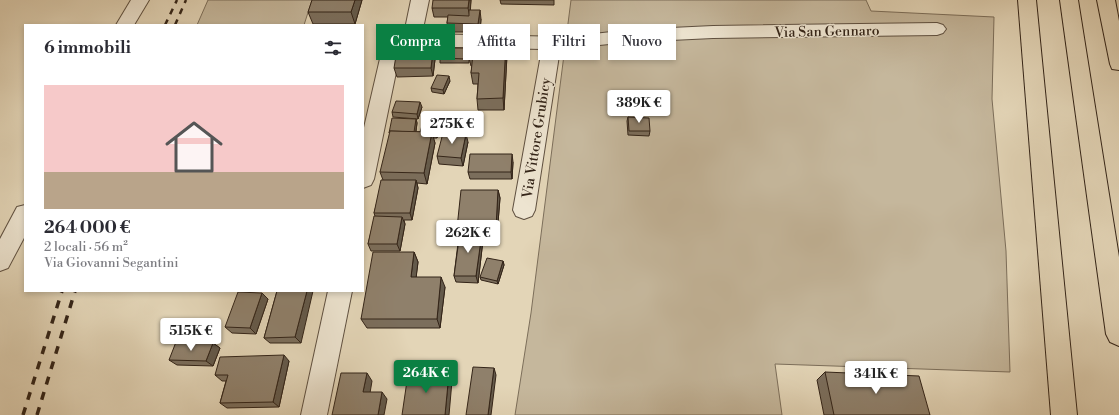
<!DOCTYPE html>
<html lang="it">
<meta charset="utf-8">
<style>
:root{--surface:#fff;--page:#f2f2f3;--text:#2b2b33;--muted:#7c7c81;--accent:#0b8043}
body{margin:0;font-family:"Libre Bodoni",serif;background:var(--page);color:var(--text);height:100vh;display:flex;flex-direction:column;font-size:15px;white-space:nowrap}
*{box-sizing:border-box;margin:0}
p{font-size:13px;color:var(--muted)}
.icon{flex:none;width:22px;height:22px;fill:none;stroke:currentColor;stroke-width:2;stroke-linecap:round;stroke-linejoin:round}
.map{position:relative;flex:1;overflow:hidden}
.drawer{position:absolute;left:24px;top:24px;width:340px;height:268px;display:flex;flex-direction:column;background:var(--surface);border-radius:0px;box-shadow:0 2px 6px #0003}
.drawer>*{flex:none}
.banner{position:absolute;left:376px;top:24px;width:380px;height:36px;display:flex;gap:8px}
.price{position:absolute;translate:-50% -34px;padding:0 9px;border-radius:4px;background:#fff;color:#222;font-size:13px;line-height:26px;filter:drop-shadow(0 1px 2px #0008)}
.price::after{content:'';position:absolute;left:50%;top:24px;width:12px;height:9px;margin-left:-6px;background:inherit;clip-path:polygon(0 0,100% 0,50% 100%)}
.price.current{background:var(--accent);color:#fff}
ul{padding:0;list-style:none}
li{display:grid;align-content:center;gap:8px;height:212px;padding:0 20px}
li span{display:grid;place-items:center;height:124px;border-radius:0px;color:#555}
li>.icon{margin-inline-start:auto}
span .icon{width:72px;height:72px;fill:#fffc;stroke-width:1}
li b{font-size:17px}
h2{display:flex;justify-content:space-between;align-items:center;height:48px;padding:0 20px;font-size:17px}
.pill{padding:0 14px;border-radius:0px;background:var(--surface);box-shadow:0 2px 6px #0003;font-size:14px;line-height:36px}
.pill.current{background:var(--accent);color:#fff}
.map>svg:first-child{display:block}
.green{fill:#c5b79c;stroke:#7c6e5a}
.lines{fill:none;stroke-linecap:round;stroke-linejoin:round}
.minor-casing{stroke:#5f5040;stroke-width:2}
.highway-casing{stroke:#332418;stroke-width:2}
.minor{fill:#ede4d0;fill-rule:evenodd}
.highway{fill:#e3d5b7;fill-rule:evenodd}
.rail-far1{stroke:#332418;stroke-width:2.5;stroke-dasharray:6 6;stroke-linecap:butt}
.rail{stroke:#332418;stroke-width:3.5;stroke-dasharray:8 8;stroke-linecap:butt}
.wall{fill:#7b6e5c;stroke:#332418}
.shaded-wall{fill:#645a4b;stroke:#332418}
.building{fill:#8f806b;stroke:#332418}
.labels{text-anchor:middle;stroke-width:3;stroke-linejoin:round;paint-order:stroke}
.street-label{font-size:14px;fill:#332418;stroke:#ede4d0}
</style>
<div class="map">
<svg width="1119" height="415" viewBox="0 0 1119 415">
<rect width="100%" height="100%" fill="#e3d5b7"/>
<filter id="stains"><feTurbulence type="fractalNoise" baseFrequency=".005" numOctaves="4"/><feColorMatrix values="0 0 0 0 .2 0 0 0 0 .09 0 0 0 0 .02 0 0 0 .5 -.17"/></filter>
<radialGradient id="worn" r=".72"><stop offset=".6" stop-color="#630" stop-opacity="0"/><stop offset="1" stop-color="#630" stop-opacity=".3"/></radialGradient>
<g class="green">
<path d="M208,0H312L304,25H197Z"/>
<path d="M571,0H866L871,11L994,17L992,99L1006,251L1010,372L775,364L782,415H515L531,313Z"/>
</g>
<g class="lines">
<defs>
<g id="minor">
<path d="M131,0H149L134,25H116Z"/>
<path d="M411,0H429L424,24L419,34L567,37L629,30L713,26L937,23L943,25L946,29L943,33L937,35L713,38L629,42L560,49L535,210L532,216L524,219L516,216L513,210L542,49L408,46L400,53L374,179L371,185L363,188V132L382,50L385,46L405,29Z"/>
<path d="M25,205V236L8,268L0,271V239L17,207Z"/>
<path d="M328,291H352L327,415H301Z"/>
</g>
<g id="highway">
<path d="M1018,0H1036L1077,415H1051Z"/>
<path d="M1060,0H1078L1119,257V346L1110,342L1106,334Z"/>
<path d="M1097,0H1115L1119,21V70L1112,69L1110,64Z"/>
</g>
</defs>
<use href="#minor" class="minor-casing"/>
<use href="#highway" class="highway-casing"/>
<use href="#minor" class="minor"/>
<use href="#highway" class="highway"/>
<g class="rail-far1">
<path d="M165,25L177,0"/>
<path d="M175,25L186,0"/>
</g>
<g class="rail">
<path d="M23,415L62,291"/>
<path d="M37,415L75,291"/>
</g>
</g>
<g class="wall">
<path d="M362,0L355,24H313L308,12Z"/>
<path d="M471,0L470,10L481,19L480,32H448L447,23L448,17H434L432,8Z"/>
<path d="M500,0H554V5L501,4Z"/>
<path d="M441,48L507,55L504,110H478L477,99L478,84H473L471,73L472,66H471L469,58V63H440V58Z"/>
<path d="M436,51L433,76L397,77L394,68Z"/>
<path d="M450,81L444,94L432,92L431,88Z"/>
<path d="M422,107L418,119L393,117L392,112Z"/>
<path d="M628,117L650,131L649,136L628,135L627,121Z"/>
<path d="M416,119L417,123L416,132H420L440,124L437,138H433L435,143L427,184L417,183L418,188L412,220H404L405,224L400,251H371L368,244L375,216L374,213L383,180L380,172Z"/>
<path d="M468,142L463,166L439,164L437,156Z"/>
<path d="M513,162L512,179H470L468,172Z"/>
<path d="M498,190L500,198L497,235H482L483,240L478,283L456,282L454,276L459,235L457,228Z"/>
<path d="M414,252L418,262L416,277L445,287L440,328H367L361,319Z"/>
<path d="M503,261L504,265L498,284L481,280L480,277Z"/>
<path d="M277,291L301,343H270L264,338Z"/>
<path d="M262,293L268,299L256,334L232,333L225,327Z"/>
<path d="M213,343L220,348L213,366L177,365L169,360Z"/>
<path d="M289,361L279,407L227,408L220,403L226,381H222L215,375Z"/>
<path d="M825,372L930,415H824L817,380Z"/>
</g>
<g class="shaded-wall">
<path d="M355,0H362L355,24L351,12Z"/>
<path d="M469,0H471L470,17L468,8Z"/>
<path d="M480,10L481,19L480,32L478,24Z"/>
<path d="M434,43L436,51L433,76L431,68Z"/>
<path d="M506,43L507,55L504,110L503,98Z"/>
<path d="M449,76L450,81L444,94L443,90Z"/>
<path d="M420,102L422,107L418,119L417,114Z"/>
<path d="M416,119L417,123L415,137L413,133Z"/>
<path d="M439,119L440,124L437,138L436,134Z"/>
<path d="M432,132L435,143L427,184L424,173Z"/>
<path d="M466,134L468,142L463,166L461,158Z"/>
<path d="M512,154L513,162L512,179L511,172Z"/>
<path d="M416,180L418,188L412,220L410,213Z"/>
<path d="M498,190L500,198L497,235L496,228Z"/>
<path d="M402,217L405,224L400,251L397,244Z"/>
<path d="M482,233L483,240L478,283L476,276Z"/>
<path d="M414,252L418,262L415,287L411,277Z"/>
<path d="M503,261L504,265L498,284L497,281Z"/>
<path d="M441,277L445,287L440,328L437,319Z"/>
<path d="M307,291H313L301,343L295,337Z"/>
<path d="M262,293L268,299L256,334L250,328Z"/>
<path d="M213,343L220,348L213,366L206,361Z"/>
<path d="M284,355L289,361L279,407L273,402Z"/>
<path d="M494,368L496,375L491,415H488Z"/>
<path d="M367,373L372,381L369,399L363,392Z"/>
<path d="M449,373L452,381L449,415H445Z"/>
<path d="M382,392L387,399L384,415H378Z"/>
</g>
<g class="building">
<path d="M312,0H355L351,12H308Z"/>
<path d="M433,0H469L468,8H432Z"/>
<path d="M469,10H480L478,24L447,23L448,15L469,16Z"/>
<path d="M434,43L431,68H394L398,44Z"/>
<path d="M506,43L503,98L477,99L479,73H471L473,54H469L470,44Z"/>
<path d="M441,48H469L468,59L440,58Z"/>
<path d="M437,75L449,76L443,90L431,88Z"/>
<path d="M396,101L420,102L417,114L392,112Z"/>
<path d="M628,117L649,118L650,131H629Z"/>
<path d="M392,118L416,119L414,132L390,131L389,133Z"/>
<path d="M424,119H439L436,134L432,133V132H420Z"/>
<path d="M390,131L432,132L424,173L380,172Z"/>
<path d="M443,133L466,134L461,158L437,156Z"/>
<path d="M470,154H512L511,172H468Z"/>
<path d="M381,180H416L410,213H374Z"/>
<path d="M461,190H498L496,228H457Z"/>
<path d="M374,216L402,217L397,244H368Z"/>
<path d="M460,232L482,233L476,276H454Z"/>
<path d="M373,252H414L411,277H441L437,319H361Z"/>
<path d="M487,258L503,261L497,281L480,277Z"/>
<path d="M277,291H307L295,337L264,338Z"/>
<path d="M238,292L262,293L250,328L225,327Z"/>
<path d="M176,342L213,343L206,361L169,360Z"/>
<path d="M284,355L273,402L220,403L228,375H215L220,357Z"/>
<path d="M473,367L494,368L488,415H466Z"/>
<path d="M825,372L919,376L930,415H834Z"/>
<path d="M341,373H367L363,392H382L378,415H332Z"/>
<path d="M449,373L445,415H402L408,374Z"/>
</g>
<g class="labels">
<g class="street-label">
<text transform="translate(827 31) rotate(-1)" y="5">Via San Gennaro</text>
<text transform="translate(536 138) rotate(-81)" y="5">Via Vittore Grubicy</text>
</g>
</g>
<rect width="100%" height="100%" filter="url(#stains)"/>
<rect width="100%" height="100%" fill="url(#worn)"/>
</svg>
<b class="price" style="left:639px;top:124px">389K €</b>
<b class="price" style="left:452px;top:145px">275K €</b>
<b class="price" style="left:468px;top:254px">262K €</b>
<b class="price" style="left:191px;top:352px">515K €</b>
<b class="price current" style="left:426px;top:394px">264K €</b>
<b class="price" style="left:876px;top:395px">341K €</b>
<div class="banner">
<a class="pill current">Compra</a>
<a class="pill">Affitta</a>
<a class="pill">Filtri</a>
<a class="pill">Nuovo</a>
</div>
<section class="drawer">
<h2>6 immobili<svg class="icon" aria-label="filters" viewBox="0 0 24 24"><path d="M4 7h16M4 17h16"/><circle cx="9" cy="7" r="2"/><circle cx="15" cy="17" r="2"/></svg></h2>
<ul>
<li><span style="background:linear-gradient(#f6c9c9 70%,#b9a48a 0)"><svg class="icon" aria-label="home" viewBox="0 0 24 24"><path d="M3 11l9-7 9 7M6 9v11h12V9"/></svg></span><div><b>264 000 €</b><p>2 locali · 56 m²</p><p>Via Giovanni Segantini</p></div></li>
</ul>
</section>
</div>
